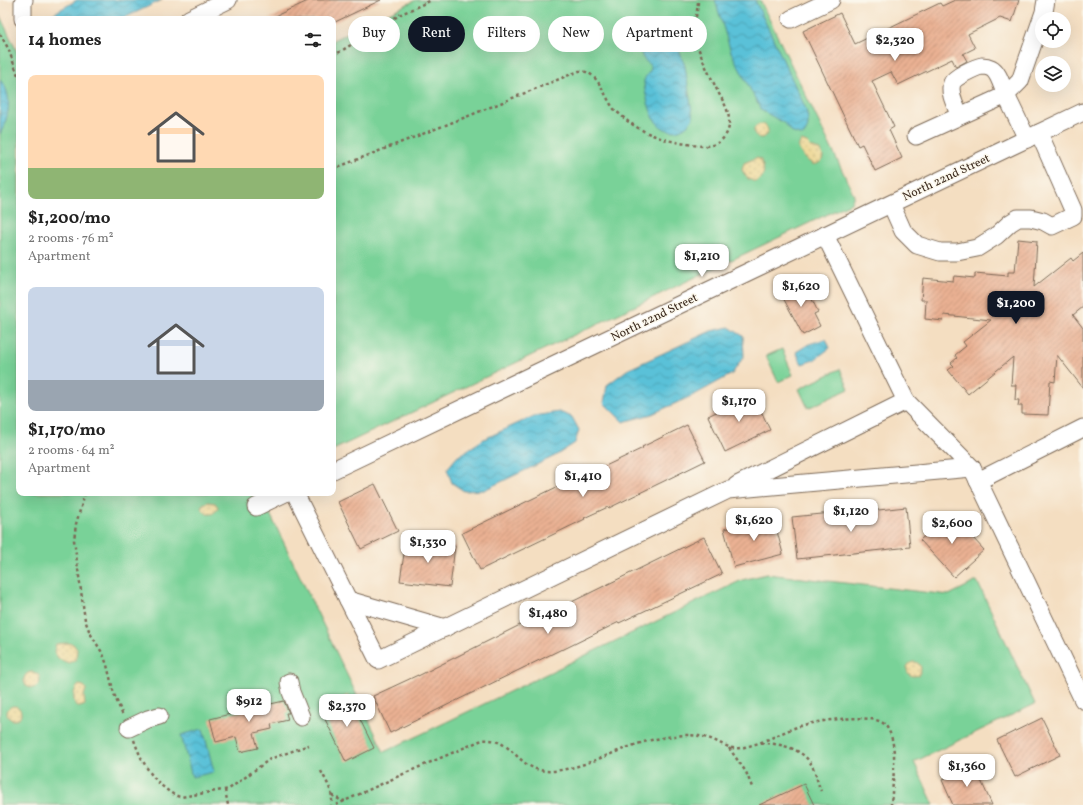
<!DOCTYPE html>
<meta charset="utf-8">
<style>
:root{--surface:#fff;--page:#f2f2f2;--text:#222;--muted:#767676;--accent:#111827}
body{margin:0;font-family:Vollkorn,serif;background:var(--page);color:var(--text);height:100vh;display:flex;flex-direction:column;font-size:15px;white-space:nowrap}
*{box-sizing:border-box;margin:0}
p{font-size:13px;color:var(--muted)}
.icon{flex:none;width:22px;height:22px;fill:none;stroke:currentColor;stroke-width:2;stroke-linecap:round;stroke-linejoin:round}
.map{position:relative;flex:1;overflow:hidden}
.sheet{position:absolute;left:16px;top:16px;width:320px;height:480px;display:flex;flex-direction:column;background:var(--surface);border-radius:8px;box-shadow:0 4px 16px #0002}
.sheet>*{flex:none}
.guide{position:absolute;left:348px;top:16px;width:380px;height:36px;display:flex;gap:8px}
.controls{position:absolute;left:1035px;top:12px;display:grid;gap:8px}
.controls a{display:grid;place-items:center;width:36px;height:36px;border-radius:50%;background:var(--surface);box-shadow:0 4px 16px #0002;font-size:20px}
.price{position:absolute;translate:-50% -34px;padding:0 9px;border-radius:8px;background:#fff;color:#222;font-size:13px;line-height:26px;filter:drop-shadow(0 1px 2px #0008)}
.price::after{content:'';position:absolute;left:50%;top:24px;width:12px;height:9px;margin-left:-6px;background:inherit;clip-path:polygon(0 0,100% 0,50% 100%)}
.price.selected{background:var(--accent);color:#fff}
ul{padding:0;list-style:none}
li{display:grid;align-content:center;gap:8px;height:212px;padding:0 12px}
li span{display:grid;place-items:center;height:124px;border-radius:8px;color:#555}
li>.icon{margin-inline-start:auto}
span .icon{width:72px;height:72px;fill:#fffc;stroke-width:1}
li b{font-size:17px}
h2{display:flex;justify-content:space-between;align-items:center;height:48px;padding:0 12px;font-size:17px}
.chip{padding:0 14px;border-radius:18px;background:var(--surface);box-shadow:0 4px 16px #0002;font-size:14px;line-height:36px}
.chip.selected{background:var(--accent);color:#fff}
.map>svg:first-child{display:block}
.green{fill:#79d298;stroke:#5a7e5b}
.sand{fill:url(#sand-dots);stroke:#94825e}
.water{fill:url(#water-waves);stroke:#4a767b}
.building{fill:url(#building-hatch)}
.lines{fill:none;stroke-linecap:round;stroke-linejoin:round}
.minor-casing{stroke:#7c6957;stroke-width:19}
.path{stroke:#7c6957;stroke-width:2.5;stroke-dasharray:3 3;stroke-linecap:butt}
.minor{stroke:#fff;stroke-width:17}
.labels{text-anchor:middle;stroke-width:3;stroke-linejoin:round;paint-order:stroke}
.street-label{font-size:12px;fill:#3b2a1e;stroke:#fbf7ec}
</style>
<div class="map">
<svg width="1083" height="805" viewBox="0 0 1083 805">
<defs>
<pattern id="sand-dots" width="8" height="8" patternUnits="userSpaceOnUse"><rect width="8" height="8" fill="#eeda9e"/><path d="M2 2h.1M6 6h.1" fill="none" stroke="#cdbb88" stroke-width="1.8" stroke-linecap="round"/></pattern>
<pattern id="water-waves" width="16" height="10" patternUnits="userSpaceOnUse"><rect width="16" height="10" fill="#5ac1d8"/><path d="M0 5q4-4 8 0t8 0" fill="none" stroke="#4c9daf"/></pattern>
<pattern id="building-hatch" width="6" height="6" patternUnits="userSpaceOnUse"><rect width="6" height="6" fill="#eab193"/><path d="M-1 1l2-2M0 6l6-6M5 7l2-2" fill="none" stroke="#bf9077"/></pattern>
</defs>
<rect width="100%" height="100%" fill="#fbf7ec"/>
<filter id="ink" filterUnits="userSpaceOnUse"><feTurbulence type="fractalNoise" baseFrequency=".025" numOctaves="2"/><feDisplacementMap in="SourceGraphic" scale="8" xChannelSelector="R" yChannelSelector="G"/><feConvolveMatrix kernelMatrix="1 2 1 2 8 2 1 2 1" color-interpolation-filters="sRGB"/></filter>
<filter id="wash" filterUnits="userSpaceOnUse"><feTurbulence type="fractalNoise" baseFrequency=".012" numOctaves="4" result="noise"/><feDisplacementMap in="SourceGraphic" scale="16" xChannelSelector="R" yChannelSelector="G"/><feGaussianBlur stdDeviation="0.9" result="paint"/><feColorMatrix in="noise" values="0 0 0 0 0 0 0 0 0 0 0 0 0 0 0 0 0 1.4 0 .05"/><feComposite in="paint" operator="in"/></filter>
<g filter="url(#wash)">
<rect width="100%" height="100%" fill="#f4dec1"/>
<g class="green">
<path d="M416,0H760L854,195L851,203L333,450V40Z"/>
<path d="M0,16L19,56V493H260L384,752L742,580L767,574L949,595L977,581L1035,704L914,762L934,805H0Z"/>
<path d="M782,349L793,375L778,382L766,356Z"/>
<path d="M840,369L849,389L808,408L799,389Z"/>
</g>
<g class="sand">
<circle cx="761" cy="131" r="7"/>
<path d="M801,141L807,143L811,147L821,151L823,156C823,162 817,165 812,164C805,158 794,150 801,141Z"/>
<path d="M756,158L760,159C765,167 766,179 755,182L747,178L742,170L744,163Z"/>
<path d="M208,502L215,503L218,507L217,510L212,514H207L201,508L203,504Z"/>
<path d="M68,643L73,644L77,649L76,659L69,663L59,659L54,652L56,644Z"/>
<circle cx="914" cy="669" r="7"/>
<circle cx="32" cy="680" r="8"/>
<path d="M79,685L84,686L86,689L84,696L85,705L80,707L75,704C73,697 73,690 79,685Z"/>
<circle cx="14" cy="713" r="7"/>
</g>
<g class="water">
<path d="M77,0H162L122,19H48L51,15Z"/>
<path d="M715,0H755L805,107C808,116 811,128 803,136L793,133L784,123L761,110L731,52Z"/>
<path d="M655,24L662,26L670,33L678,47L685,66L693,118C685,132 669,136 657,123C651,117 644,91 644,82C644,77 649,73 651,69C650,62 644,62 642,56C637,43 641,28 655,24Z"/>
<path d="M0,80C14,94 9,118 0,134Z"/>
<path d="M729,327L743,336L744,356L732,374L696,394L652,414L623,422L604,403L607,385L627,370L711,331Z"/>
<path d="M826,339L830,348L814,360L802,364L796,352L809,344Z"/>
<path d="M559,412L572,417L579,430L575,443L555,456L484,490L464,491L452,483L447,469L457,457L484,439L534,416Z"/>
<path d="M203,729L214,772L192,777L181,735Z"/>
</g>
<g id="blocks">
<g class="building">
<path d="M310,0H381L333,23V19H269Z"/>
<path d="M955,0H1019L1012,22L1000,18L968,34L975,48L963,54L967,61L956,67L952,59L898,85L891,72L872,81L894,127L889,130L902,158L875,171L862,144L858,146L803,31L840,13L855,44L940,3L942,6Z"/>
<path d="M1018,239L1037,241L1034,287L1071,258L1073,261L1083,253V307L1073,315L1083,328V388L1057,355L1055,382L1050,381L1048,415L1022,414V406H1018L1019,400H1015L1016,385H1011L1013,357L968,394L948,370L954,366L951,363L957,358L955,355L966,346L963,342L991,320L944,315L943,321L925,319L926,300H921L923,278L953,281L954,276L975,278V273L1008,276V272H1015Z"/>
<path d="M799,283L805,295L809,293L818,312L814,314L820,326L803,335L780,292Z"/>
<path d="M753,394L770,430L725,452L708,416Z"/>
<path d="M687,425L705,461L609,508L608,507L584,518L585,519L480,570L462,533L567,482L568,484L643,448L642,447Z"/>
<path d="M375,484L398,531L361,549L338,502Z"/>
<path d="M906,507L910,547L797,559L792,517L842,512V514Z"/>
<path d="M950,513L984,550L954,577L920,540Z"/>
<path d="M773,516L783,554L734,567L724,529Z"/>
<path d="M704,537L722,574L619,623V622L562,650V649L390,733L373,696L418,675V676L532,619L533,621Z"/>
<path d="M406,540L455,546L450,587L400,581Z"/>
<path d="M348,695L374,748L346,762L320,709Z"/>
<path d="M265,701L266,705L284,701L289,713H286L288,720L271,724L272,729L254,733L258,748L240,752L236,737L216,742L210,719L246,710L245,705Z"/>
<path d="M1042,718L1060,755L1015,777L997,740Z"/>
<path d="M974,765L992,805H953L942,780Z"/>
<path d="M804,784L814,805H759Z"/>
</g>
</g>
</g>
<g filter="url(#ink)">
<use href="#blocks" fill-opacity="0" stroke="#7c6957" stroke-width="1"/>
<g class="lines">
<defs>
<g id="minor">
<path d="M23,19V2L24,0"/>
<path d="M189,19L228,0"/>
<path d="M791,19L831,0"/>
<path d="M916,136L1006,95C1002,87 999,72 991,68C989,67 984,66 982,66C976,67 954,77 952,83C948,93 956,106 960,116"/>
<path d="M1027,139L1006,95L1020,81L1044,12L1046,0"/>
<path d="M891,204L903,231L917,245L940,252H957L977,248L996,236L1010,223L1018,218H1031L1043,221L1052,226L1073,216V210L1039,133"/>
<path d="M825,235L906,401L972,468L1083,700"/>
<path d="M333,470L1083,112"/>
<path d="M978,481L1083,428"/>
<path d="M737,485L906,401"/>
<path d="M295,493L378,660L728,490L972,468"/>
<path d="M256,507L285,493"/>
<path d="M348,600L445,628"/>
<path d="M289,682L291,692L301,717"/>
<path d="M129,728L148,719L159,716"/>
</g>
</defs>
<use href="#minor" class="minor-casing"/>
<g class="path">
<path d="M0,34L8,48L19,78"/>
<path d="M333,56L401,14L432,0"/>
<path d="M333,169L466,117L579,71C598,70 604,96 614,109C617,112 622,116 625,119C642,133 665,141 687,144C697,146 710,148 719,142C726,137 730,129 729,121C729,110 723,101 718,92C710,75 699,55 695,36C693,24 698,12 698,0"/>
<path d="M85,493L76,524L74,540L85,620L90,633L103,654L107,665L114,694L123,716"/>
<path d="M134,740C141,760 150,777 167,790C171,793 175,796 181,797L229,789L270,759L309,745"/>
<path d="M761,743C778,743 802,748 811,764C816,772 817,782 821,791"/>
<path d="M729,748L746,772L752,787"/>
<path d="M321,771C326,781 335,794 331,805"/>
<path d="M225,790L228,805"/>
<path d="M332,795L340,800L345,801"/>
<path d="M336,805L401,775L482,740C514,736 517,774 553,771C588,768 621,746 656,739C671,736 688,733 704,737C714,739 720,744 729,747C735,750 746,747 752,745C768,741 782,732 797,727C813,721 869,713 883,723C901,738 892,784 891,805"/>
</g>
<use href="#minor" class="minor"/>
</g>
</g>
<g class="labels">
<g class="street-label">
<text transform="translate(946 177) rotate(-25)" y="4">North 22nd Street</text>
<text transform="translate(654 317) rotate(-26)" y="4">North 22nd Street</text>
</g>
</g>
</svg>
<div class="controls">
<a><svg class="icon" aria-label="locate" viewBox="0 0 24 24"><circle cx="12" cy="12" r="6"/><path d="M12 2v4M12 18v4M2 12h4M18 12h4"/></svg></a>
<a><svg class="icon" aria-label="layers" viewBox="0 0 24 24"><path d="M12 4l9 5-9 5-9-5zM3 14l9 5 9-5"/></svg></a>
</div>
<b class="price" style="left:895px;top:62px">$2,320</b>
<b class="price" style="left:702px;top:278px">$1,210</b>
<b class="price" style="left:801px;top:308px">$1,620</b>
<b class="price selected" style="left:1016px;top:325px">$1,200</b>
<b class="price" style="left:739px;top:423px">$1,170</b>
<b class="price" style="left:583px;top:498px">$1,410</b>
<b class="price" style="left:851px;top:533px">$1,120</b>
<b class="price" style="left:754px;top:542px">$1,620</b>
<b class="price" style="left:952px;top:545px">$2,600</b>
<b class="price" style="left:428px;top:564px">$1,330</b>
<b class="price" style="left:548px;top:635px">$1,480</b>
<b class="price" style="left:249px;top:723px">$912</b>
<b class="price" style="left:347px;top:728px">$2,370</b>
<b class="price" style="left:967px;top:788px">$1,360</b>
<div class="guide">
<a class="chip">Buy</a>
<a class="chip selected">Rent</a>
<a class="chip">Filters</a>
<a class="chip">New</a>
<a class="chip">Apartment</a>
</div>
<section class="sheet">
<h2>14 homes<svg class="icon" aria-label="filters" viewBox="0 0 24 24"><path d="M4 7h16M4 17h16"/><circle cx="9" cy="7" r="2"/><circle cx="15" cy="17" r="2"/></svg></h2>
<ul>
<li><span style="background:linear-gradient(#ffd9b3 75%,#8fb573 0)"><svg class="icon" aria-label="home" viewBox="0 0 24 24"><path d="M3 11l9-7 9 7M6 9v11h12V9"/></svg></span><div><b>$1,200/mo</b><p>2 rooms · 76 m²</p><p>Apartment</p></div></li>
<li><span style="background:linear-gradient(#c9d6e8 75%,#9aa5b1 0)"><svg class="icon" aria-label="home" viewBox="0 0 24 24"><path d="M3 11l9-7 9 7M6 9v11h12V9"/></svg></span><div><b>$1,170/mo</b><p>2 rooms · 64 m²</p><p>Apartment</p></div></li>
</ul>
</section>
</div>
